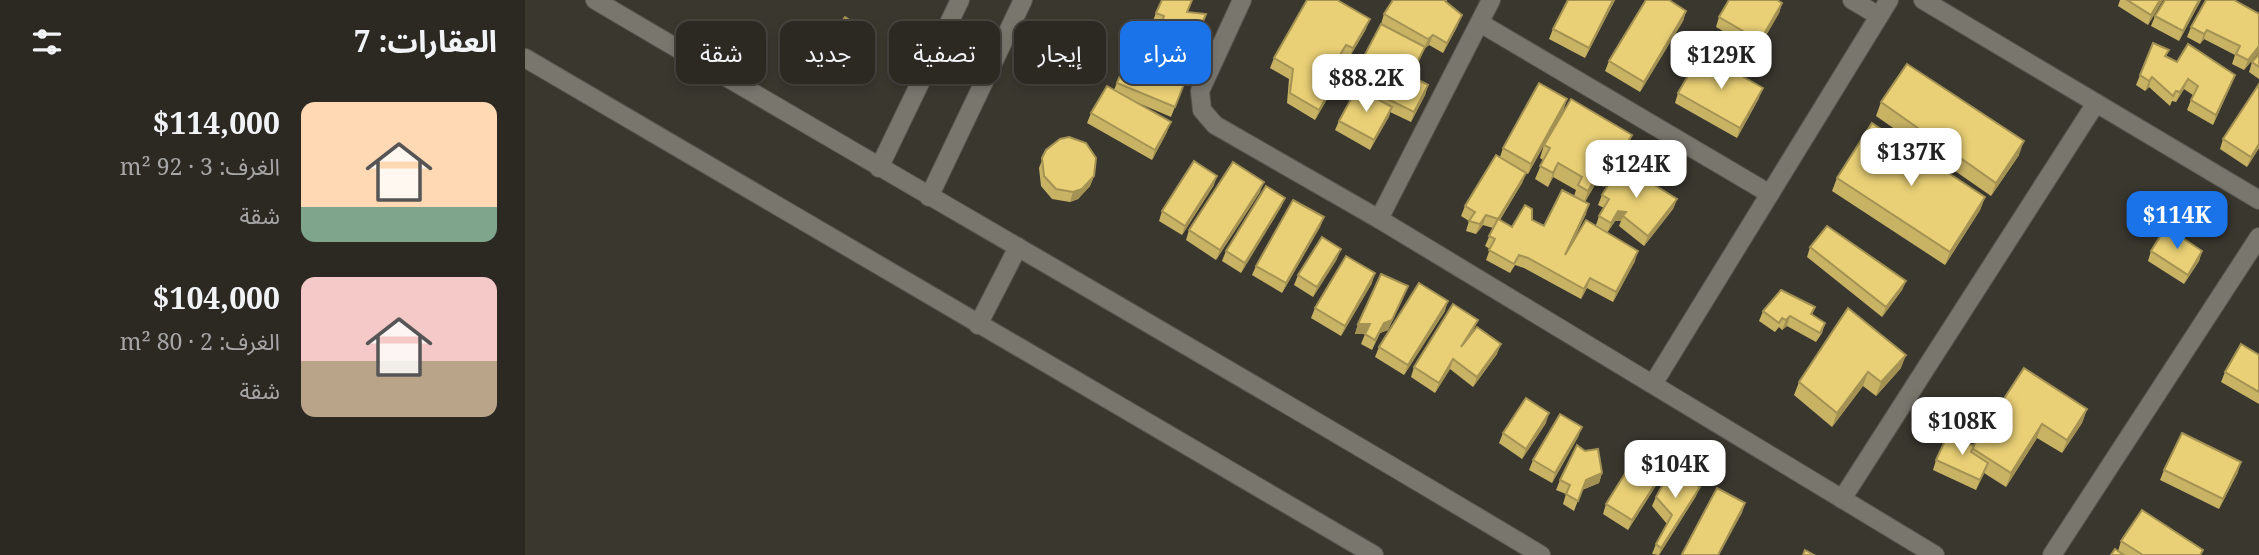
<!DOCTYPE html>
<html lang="ar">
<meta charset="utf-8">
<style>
:root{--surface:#2c2923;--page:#34312b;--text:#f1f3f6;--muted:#a6a6a6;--line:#484541;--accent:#1a73e8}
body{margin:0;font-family:"Noto Serif","Noto Sans Arabic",serif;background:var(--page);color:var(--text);direction:rtl;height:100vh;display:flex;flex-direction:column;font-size:26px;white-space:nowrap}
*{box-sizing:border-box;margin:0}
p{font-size:23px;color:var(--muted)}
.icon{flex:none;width:38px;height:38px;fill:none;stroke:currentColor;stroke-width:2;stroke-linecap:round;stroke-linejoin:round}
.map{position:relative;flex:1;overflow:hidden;direction:ltr}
.details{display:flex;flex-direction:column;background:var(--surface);width:525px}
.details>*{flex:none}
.top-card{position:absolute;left:21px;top:21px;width:665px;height:63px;direction:rtl;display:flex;gap:14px}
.price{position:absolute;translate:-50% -60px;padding:0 16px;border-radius:14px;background:#fff;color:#222;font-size:23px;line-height:46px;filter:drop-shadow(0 2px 4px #0008)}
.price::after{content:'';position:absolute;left:50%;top:42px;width:21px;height:16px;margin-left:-10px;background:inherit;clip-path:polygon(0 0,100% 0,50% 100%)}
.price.current{background:var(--accent);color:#fff}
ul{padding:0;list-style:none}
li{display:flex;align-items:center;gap:21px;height:175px;padding:0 28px}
li span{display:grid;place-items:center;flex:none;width:196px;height:140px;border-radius:14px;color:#555}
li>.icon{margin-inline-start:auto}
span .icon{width:84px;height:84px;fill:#fffc;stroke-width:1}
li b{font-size:30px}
h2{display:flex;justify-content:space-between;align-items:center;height:84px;padding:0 28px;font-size:30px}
.chip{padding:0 24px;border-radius:14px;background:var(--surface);box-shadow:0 4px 10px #0003,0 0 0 2px var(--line);font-size:24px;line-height:63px}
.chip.current{background:var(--accent);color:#fff}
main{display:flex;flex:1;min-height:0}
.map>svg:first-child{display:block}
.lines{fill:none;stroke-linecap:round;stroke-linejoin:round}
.minor-casing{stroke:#58564e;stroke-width:20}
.tertiary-casing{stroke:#58564e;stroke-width:20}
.minor{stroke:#78766d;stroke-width:18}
.tertiary{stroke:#78766d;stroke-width:18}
.wall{fill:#c8b365}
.shaded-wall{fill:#a39253}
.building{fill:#e9d076;stroke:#a39253;stroke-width:2}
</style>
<main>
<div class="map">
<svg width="1734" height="555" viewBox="0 0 1734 555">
<rect width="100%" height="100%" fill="#3a372f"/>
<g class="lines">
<defs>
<g id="minor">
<path d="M717,0L675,91L677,110L690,125L854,219L1410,555"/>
<path d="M1327,0L1354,16"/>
<path d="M1398,0L1734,200"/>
<path d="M955,23L1245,194"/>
<path d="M854,219L966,0"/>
<path d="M1128,384L1364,0"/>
<path d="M1317,499L1571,103"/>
<path d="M1527,555L1734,237"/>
</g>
<g id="tertiary">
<path d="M70,0C385,186 703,367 1016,555"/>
<path d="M0,58L849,555"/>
<path d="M354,168L435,0"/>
<path d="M404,197L498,0"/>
<path d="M453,325L493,247"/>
</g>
</defs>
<use href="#minor" class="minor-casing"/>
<use href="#tertiary" class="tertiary-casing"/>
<use href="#minor" class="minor"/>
<use href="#tertiary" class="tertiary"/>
</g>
<g class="wall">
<path d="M868,0H922L921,2L933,25L918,53L904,45L899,49L886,76L903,85L900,95L886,122L865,112L845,150L810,130L814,121L829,94L822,91L826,81L856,24L859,14Z"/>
<path d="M1090,0L1060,58L1024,39L1028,29Z"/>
<path d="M1595,0H1638L1623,25L1593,6Z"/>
<path d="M1676,0L1654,41L1626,26L1630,16Z"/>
<path d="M1681,0L1734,52L1719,70L1707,64L1710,55L1679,39L1675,44L1662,37L1666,27Z"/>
<path d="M1257,3L1254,13L1232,51L1191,27L1194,17Z"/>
<path d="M1161,11L1158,21L1115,92L1080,71L1084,61Z"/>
<path d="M663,12L678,24L664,55L630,40L635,26L627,23L631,13Z"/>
<path d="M841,29L824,58L817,55V56L820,68L790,120L762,103L764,79L745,68L749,58Z"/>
<path d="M336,40L309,80L289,67L293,57Z"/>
<path d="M1628,43L1644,50L1641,57L1706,85L1688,125L1662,110L1668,95L1659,89L1651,102L1647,101L1645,106L1624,87L1620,91L1611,85Z"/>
<path d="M606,48L664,71L646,117L611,102L642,132L627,160L562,123L566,113L589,90Z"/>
<path d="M1734,54V79L1724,72L1727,62Z"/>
<path d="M1192,68L1234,98L1212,138L1150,103L1153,93Z"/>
<path d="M1734,84V148L1722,167L1695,149L1698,139Z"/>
<path d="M1356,102L1494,155L1466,196L1351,116Z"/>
<path d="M1039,109L1003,174L991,167L1001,173L997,183L975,220L987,227L1007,220L1019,226L1049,196L1051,190L1028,177L1023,187L1010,179L1018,160L1015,158L1019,145L1102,149L1079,187L1071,183L1060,202L1061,214L1046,245L1071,225L1074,216L1079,208L1073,205L1077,195L1152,199L1148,209L1119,246L1094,226L1096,221H1090L1082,233L1110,261L1088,302L1062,288L1056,299L999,268L990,265L985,273L961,260L965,249L960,246L968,228L958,225L951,234L941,231L944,221L936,216L940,206L975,157L978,148Z"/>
<path d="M521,150L569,176L565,186L553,199L545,202L527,199L516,186L514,168Z"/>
<path d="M1312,178L1460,197L1455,210L1420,265L1307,191Z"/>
<path d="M689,185L657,235L634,221L637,211Z"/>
<path d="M735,192L691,260L661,240L664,230Z"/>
<path d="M760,198L756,207L716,273L697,261L701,251Z"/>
<path d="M799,217L795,227L757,293L727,275L731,266Z"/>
<path d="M1285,247L1381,281L1377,290L1357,317L1282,257Z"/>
<path d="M1626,251H1677L1674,261L1659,284L1623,261Z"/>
<path d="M812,259L788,297L769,285L773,275Z"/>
<path d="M847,283L816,336L786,318L790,308Z"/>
<path d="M879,296L863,330L855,333L847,350L836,344L840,334H830L833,324Z"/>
<path d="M1290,307L1287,315L1300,323L1297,333L1291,342L1262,326L1257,330L1254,327L1250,332L1234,321L1238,311Z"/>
<path d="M920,311L879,375L850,357L854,347Z"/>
<path d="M953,320L947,333L972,354L948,387L925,369L910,393L886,377L889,367Z"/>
<path d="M1734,355V404L1696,382L1700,372Z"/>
<path d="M1376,368L1351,396L1338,386L1307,427L1269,395L1274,382Z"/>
<path d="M1562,409L1557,423L1537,453L1512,438L1481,487L1459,473L1451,490L1408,470L1411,460L1449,446Z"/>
<path d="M1021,423L997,459L974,443L978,433Z"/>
<path d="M1057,427L1053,437L1027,483L1004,470L1008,460Z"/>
<path d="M1639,470L1713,472L1694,509L1635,480Z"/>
<path d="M1077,473L1074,483L1057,490L1049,511L1038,504L1041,494L1031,490L1035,480Z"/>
<path d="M1137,476L1103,530L1078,514L1081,504Z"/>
<path d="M1171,496L1134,555L1127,554L1131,544L1142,524L1127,506L1131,497Z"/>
<path d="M1596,541L1676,555H1586L1593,551Z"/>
</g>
<g class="shaded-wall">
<path d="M1088,0H1090L1060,58L1064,48Z"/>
<path d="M1635,0H1638L1623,25L1626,15Z"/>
<path d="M1674,0H1676L1654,41L1658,31Z"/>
<path d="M1257,3L1254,13L1232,51L1235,41Z"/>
<path d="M1161,11L1158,21L1115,92L1119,82Z"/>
<path d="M937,15L933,25L918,53L922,43Z"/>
<path d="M845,19L841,29L824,58L828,48Z"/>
<path d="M340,30L336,40L309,80L312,70Z"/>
<path d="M1682,30L1679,39L1675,44L1679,34Z"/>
<path d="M908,35L904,45L899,49L903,39Z"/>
<path d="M1734,46V52L1719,70L1723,60Z"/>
<path d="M900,47L896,57L885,80L888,70Z"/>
<path d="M824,58L820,68L790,120L794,110Z"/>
<path d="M1710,75L1706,85L1688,125L1691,115Z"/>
<path d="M1627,77L1624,87L1620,91L1624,81Z"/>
<path d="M1663,79L1659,89L1651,102L1655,92Z"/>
<path d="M903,85L900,95L886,122L889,112Z"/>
<path d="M1238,88L1234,98L1212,138L1215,128Z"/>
<path d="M1042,99L1039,109L1003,174L1006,164Z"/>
<path d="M867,107L864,117L845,150L849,140Z"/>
<path d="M646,122L642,132L627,160L630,150Z"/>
<path d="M1107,135L1102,149L1079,187L1084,173Z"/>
<path d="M1499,141L1494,155L1466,196L1471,183Z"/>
<path d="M1734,144V148L1722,167L1726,157Z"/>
<path d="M1033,163L1028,177L1023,187L1028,173Z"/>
<path d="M1076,169L1071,183L1058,205L1063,191Z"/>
<path d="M1001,173L997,183L969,229L973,219Z"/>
<path d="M569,176L565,186L553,199L545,202L548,192Z"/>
<path d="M692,176L689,185L657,235L660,226Z"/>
<path d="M739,182L735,192L691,260L695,250Z"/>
<path d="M1460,197L1455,210L1420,265L1425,252Z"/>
<path d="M760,198L756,207L716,273L720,263Z"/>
<path d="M1152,199L1148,209L1119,246L1123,236Z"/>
<path d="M1064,204L1061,214L1036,265L1040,255Z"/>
<path d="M1093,211L1101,212L1096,221H1090L1082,233L1086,223Z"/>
<path d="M961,215L958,225L951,234L955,224Z"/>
<path d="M799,217L795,227L757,293L761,283Z"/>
<path d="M816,249L812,259L788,297L792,287Z"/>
<path d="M1113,251L1110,261L1088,302L1091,292Z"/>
<path d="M1677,251L1674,261L1659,284L1663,275Z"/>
<path d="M850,273L847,283L816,336L820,326Z"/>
<path d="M1065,278L1062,288L1056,299L1059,289Z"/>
<path d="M1381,281L1377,290L1357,317L1361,307Z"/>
<path d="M883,286L863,330L855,333L847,350L859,323Z"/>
<path d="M923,301L920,311L879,375L883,365Z"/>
<path d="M1265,316L1262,326L1257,330L1261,320Z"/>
<path d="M953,320L949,329L932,357L936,347Z"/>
<path d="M833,324H845L842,334H830Z"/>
<path d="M976,344L972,354L948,387L952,377Z"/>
<path d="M1381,355L1376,368L1351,396L1356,382Z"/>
<path d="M928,359L925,369L910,393L914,383Z"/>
<path d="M1343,372L1338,386L1307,427L1312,413Z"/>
<path d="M1562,409L1557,423L1537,453L1542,440Z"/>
<path d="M1024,413L1021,423L997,459L1001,449Z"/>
<path d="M1517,424L1512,438L1481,487L1486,473Z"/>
<path d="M1057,427L1053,437L1027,483L1030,473Z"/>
<path d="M1716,462L1713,472L1694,509L1698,499Z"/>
<path d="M1141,467L1137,476L1103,530L1107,520Z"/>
<path d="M1077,473L1074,483L1057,490L1049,511L1061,480Z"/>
<path d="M1175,487L1171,496L1134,555L1136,548Z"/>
<path d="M1220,503L1217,513L1194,555H1193Z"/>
</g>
<g class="building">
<path d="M637,0H667L662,12L681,14L668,45L634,30L639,16L631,13Z"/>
<path d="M782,0H812L845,19L828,48L821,45L815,55L824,58L794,110L765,93L768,69L749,58Z"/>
<path d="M868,0H920V1L937,15L922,43L908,35L903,39L859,14Z"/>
<path d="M1043,0H1088L1064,48L1028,29Z"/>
<path d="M1121,0H1144L1161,11L1119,82L1084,61Z"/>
<path d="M1204,0H1252L1257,3L1235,41L1194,17Z"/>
<path d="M1602,0H1635L1626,15Z"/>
<path d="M1640,0H1674L1658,31L1630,16Z"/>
<path d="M1681,0H1709L1734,14V46L1723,60L1711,54L1715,46L1682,30L1679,34L1666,27Z"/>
<path d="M320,17L340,30L312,70L293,57Z"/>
<path d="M856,24L900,47L888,70L873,62L870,67L903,85L889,112L826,81Z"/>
<path d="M1628,43L1644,50L1640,56L1652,62L1663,44L1710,75L1691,115L1666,100L1673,86L1663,79L1655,92L1651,91L1648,96L1627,77L1624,81L1615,75Z"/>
<path d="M606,48L664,71L650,107L592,83Z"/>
<path d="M1734,54V67L1727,62Z"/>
<path d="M1174,57L1192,68L1194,63L1238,88L1215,128L1153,93Z"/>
<path d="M1382,64L1499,141L1471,183L1356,102Z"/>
<path d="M1014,83L1042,99L1006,164L978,148Z"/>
<path d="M1734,84V144L1726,157L1698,139Z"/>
<path d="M582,86L646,122L630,150L566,113Z"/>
<path d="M832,88L867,107L849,140L814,121Z"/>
<path d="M1046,99L1107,135L1084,173L1076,169L1063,191L1053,185L1057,177L1033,163L1028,173L1015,166L1025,148L1019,145Z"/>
<path d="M1347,123L1460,197L1425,252L1312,178Z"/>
<path d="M544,137L561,143L571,158L569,176L557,189L548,192L531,189L519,176L517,158L521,150L535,139Z"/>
<path d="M971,155L1001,173L973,219L961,215L955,224L944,221L950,212L940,206Z"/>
<path d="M669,161L692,176L660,226L637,211Z"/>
<path d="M708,162L739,182L695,250L664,230Z"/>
<path d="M1096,164L1152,199L1123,236L1098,216L1101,212L1093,211L1086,223L1074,216L1084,199L1077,195Z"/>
<path d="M741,186L760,198L720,263L701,251Z"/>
<path d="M1037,190L1064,204L1040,255L1061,220L1113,251L1091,292L1065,278L1059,289L1003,258L994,255L989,264L964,250L970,239L964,236L973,219L987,227L1000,205L1007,209V220L1019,226Z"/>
<path d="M768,200L799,217L761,283L731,266Z"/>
<path d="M1302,226L1381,281L1361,307L1285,247Z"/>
<path d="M1641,227L1677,251L1663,275L1626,251Z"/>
<path d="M797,237L816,249L792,287L773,275Z"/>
<path d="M821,256L850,273L820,326L790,308Z"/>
<path d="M856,274L883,286L867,320L859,323L850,340L840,334L845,324H833Z"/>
<path d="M894,283L923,301L883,365L854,347Z"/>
<path d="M1256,290L1290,307L1286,314L1300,323L1295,333L1265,316L1261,320L1257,318L1254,323L1238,311Z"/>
<path d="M928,304L953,320L936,347L952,327L976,344L952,377L928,359L914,383L889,367Z"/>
<path d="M1323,308L1381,355L1356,382L1343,372L1312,413L1274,382Z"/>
<path d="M1716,344L1734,355V392L1700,372Z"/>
<path d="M1499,368L1562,409L1542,440L1517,424L1486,473L1447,448Z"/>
<path d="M1001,398L1024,413L1001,449L978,433Z"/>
<path d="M1035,414L1057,427L1030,473L1008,460Z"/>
<path d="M1657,433L1716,462L1698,499L1639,470Z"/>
<path d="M1423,434L1449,446L1446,452L1463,463L1455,480L1411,460Z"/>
<path d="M1052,445L1060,451L1073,449L1077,473L1061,480L1053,501L1041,494L1045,485L1035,480Z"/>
<path d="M1115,450L1141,467L1107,520L1081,504Z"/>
<path d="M1146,469L1175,487L1136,548L1131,544L1147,515L1131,497Z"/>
<path d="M1192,488L1220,503L1193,555H1159L1157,554Z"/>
<path d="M1617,510L1678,550L1675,555H1618L1596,541Z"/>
<path d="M1590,549L1599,555H1586Z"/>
<path d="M1280,550L1289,555H1278Z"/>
</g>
</svg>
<b class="price" style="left:1196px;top:91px">$129K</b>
<b class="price" style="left:841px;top:114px">$88.2K</b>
<b class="price" style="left:1386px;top:188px">$137K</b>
<b class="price" style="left:1111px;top:200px">$124K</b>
<b class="price current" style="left:1652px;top:251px">$114K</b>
<b class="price" style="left:1437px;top:457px">$108K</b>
<b class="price" style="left:1150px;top:500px">$104K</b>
<div class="top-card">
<a class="chip current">شراء</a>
<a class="chip">إيجار</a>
<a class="chip">تصفية</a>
<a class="chip">جديد</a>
<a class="chip">شقة</a>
</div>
</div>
<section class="details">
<h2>العقارات: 7<svg class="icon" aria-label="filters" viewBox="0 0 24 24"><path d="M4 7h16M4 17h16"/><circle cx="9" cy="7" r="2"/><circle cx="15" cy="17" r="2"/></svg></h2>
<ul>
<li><span style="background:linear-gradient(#ffd9b3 75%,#7fa58c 0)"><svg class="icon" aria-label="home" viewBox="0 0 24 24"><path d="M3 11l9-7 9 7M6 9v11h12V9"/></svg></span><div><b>$114,000</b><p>الغرف: 3 · 92 m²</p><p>شقة</p></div></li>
<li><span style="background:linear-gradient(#f6c9c9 60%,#b9a48a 0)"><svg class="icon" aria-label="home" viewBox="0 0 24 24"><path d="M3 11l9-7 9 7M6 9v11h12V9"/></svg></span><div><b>$104,000</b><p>الغرف: 2 · 80 m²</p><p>شقة</p></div></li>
</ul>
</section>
</main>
